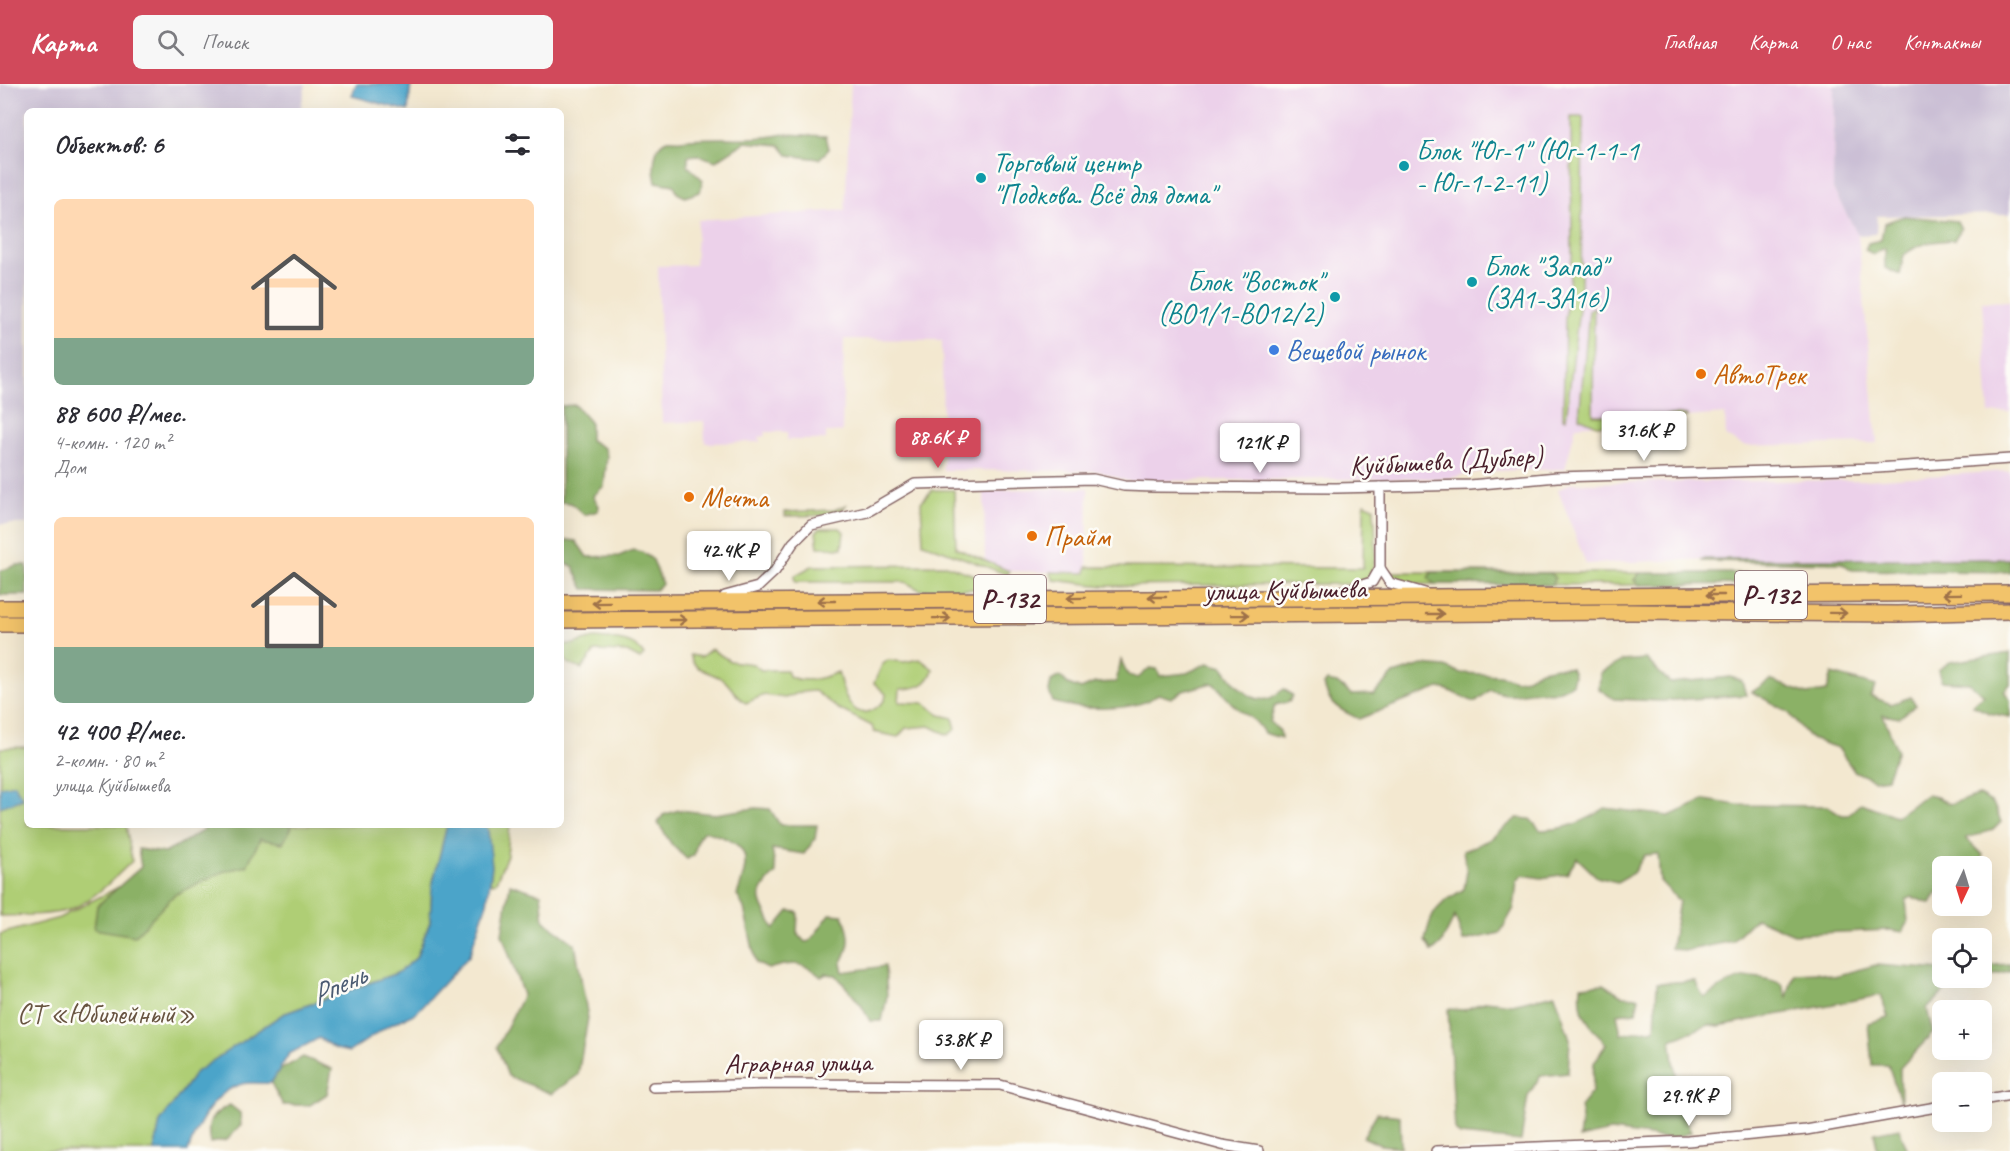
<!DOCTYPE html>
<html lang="ru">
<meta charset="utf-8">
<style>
:root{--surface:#fff;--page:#f7f7f7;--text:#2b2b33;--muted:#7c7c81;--accent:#d1495b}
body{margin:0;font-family:Caveat,sans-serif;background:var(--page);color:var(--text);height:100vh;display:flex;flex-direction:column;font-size:22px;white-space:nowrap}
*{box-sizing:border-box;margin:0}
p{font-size:20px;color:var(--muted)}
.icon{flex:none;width:33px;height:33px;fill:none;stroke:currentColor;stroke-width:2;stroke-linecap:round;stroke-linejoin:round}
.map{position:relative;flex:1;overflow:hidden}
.side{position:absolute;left:24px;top:24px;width:540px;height:720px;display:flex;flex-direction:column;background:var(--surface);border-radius:9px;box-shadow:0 6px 24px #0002}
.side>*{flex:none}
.needle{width:39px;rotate:184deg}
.tools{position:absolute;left:1932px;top:772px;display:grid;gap:12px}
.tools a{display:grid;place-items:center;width:60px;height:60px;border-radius:9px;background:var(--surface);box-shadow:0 6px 24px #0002;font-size:30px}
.price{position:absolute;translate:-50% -51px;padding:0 14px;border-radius:6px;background:#fff;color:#222;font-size:20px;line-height:39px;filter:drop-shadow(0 2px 3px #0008)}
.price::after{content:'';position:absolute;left:50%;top:36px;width:18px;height:14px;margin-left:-9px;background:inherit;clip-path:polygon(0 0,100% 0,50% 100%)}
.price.current{background:var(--accent);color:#fff}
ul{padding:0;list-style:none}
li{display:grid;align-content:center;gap:12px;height:318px;padding:0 30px}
li span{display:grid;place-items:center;height:186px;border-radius:9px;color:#555}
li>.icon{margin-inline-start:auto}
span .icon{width:108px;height:108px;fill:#fffc;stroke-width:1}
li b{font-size:26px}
h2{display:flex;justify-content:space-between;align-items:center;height:72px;padding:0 30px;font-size:26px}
header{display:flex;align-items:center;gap:36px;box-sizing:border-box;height:84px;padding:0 30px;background:var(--accent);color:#fff}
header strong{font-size:28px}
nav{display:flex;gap:33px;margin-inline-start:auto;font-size:21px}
.search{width:420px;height:54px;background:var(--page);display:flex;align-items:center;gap:15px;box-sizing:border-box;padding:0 21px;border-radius:9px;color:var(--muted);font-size:22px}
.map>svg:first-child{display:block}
.built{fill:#ecd1ea}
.industrial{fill:#cbbfd5}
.green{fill:#afce75;stroke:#7c7650;stroke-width:1.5}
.forest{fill:#8bb166;stroke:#6a6848;stroke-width:1.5}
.water{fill:#4ca4c9;stroke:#4b627a;stroke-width:1.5}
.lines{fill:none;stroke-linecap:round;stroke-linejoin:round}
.minor-casing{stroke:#856565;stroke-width:12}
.trunk-casing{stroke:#856565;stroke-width:18}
.minor{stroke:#fff;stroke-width:9}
.trunk{stroke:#f2c36a;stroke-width:15}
.oneway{stroke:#9e714a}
.culture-dot{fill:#0f9aa8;stroke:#fdfcf7;stroke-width:2}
.shop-dot{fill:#3f7fe0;stroke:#fdfcf7;stroke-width:2}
.food-dot{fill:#e8710a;stroke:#fdfcf7;stroke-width:2}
.labels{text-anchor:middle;stroke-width:5;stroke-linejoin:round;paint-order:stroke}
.shield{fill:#fdfcf7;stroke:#806168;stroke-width:1.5}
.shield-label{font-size:27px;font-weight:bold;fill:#4a1f2b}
.culture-label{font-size:28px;fill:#0d838f;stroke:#fdfcf7;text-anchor:start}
.shop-label{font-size:28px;fill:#366cbe;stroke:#fdfcf7;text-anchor:start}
.food-label{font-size:28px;fill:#c56008;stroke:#fdfcf7;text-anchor:start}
.street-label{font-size:28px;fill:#4a1f2b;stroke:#fdfcf7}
.park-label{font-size:28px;fill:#685441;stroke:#fdfcf7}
.water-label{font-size:30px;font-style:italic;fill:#4b5b72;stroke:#fdfcf7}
</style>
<header>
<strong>Карта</strong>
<div class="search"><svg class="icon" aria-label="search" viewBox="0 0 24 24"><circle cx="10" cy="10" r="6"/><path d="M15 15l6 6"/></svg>Поиск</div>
<nav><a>Главная</a><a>Карта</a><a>О нас</a><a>Контакты</a></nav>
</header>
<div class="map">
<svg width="2010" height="1067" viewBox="0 0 2010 1067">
<rect width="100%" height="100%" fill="#fdfcf7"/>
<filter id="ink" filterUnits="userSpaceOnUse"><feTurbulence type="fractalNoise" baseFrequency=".0167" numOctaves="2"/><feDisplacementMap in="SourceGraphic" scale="12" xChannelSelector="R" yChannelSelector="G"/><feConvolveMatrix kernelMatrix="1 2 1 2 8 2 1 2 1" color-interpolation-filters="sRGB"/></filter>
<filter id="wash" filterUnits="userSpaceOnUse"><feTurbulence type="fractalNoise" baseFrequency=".008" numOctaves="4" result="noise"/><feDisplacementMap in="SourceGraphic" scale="24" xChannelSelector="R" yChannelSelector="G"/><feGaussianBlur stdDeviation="1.35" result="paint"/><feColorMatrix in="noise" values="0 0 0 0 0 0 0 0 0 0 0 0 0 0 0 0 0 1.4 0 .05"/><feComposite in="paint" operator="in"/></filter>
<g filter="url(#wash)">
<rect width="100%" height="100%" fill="#f3e8d0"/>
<g class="built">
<path d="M851,0H1834L1833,105L1858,151L1877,359L1744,362L1726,353L1725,330L1576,342L1565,385L1485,387L1449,394L1127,397L1098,387L943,386L942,256L844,255L842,348H826V356H787V348H765V352L759,353L760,358L705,359L704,337L662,339L658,182L695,181L698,136L845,126Z"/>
<path d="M2010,217V328L1989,330L1982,218Z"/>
<path d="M2010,387V475L1994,476L1705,475L1586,480L1558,406L1571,399L1864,396Z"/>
<path d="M1088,404L1087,489L1009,487L985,476L984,406Z"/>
</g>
<g class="industrial">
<path d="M0,0H306L300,27H27V440H0Z"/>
<path d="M1834,0H2010V130L1877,132L1876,150L1858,151L1833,105Z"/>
</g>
<g class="green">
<path d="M1571,33H1583L1581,208L1566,335L1563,334L1565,236L1572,172Z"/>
<path d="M1594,223L1593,331H1687V333L1597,341L1579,333L1589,227Z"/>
<path d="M932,406H954L956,464L1009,487L1008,491L923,459L921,418Z"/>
<path d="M1364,419L1374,423C1374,445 1384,492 1358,500L1104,502L1054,496L1050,488L1086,489L1087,483L1363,484Z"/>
<path d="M846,421L839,431L785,432V428L834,426Z"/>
<path d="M820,444H840L844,448L842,464L818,463L816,448Z"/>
<path d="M946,481L991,497L988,505L920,506L905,498H795L794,492L812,482Z"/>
<path d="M1390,488L1640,489L1634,496L1639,501L1406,500L1393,495Z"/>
<path d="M594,554C613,556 633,554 644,571L640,575L627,568L595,567L582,585C567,581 561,575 561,560L570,561Z"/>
<path d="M711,565L730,577L753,580L761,586H787L789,592C802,600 824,594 838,588C844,614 856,647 885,616L886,610L874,599L882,581L888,576L904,578L920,575L933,585C929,602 915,605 900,605L899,618L924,619L940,631L953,634L956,645L948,651L930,642L906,644L898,653L874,648L872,642L837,624L815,607L801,608L785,614L764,611L746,619C737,614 732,604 725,597C714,588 693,588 690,571L701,573Z"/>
<path d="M27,663V741H126L132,777C115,794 96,813 74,824C61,831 16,832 0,832V664Z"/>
<path d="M238,741H447L432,802L430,838L416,874L397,889L283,930L196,988L160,1038L154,1067H0V850L59,834Z"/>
<path d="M485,741H510L507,771L496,798L490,800L492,782Z"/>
</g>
<g class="forest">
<path d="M784,50L826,52L829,65L819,75L788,71L780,61L745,58L716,77L698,71L688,72V82L703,96L700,108L685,113L677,109L674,101L656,98C653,87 652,61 667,56C671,55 677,57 681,56C715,51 749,58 784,50Z"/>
<path d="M1904,132L1957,137L1961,145L1954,156C1933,157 1921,158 1904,171L1900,191L1885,184V164L1873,170L1865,166L1868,159L1881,156L1884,139Z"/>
<path d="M575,321L590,338V356L604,364L607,372L604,402L593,412L599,422L598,427L584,431L571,419L561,418V322Z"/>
<path d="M568,456L576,457L587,473L619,472L633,466L642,468L653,476L662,500L655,506L584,505L573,482L561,478V460Z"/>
<path d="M1705,475H2010V488L1852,486L1842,479L1701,477Z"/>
<path d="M17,481H27V511H0V487Z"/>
<path d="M1432,488L1551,489L1555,494L1552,501L1434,500L1428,494Z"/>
<path d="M1640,489H1787L1789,494L1777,500L1639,501L1634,496Z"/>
<path d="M2010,569V600L2004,607L2010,616V633L1989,629L1972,621L1984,611L1969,599L1941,597L1938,586L1950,578Z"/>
<path d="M1646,575L1670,599L1731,593L1742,597L1746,611L1662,617L1614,615L1599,605L1600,589L1622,577Z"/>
<path d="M1121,576L1128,591L1138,594L1150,584L1157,585L1160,592L1187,589L1208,579L1223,583C1232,596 1248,619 1268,615C1273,613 1280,608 1284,605L1293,612L1289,618L1275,621L1270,638L1280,647L1281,654L1264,649C1254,632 1248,634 1236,623C1226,615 1223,606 1212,599L1183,607L1171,614L1158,610C1137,629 1079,626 1053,618L1049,608L1051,597L1060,592L1068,600L1081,605L1095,599L1116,598Z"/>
<path d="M1422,581L1445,583L1461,589L1500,591L1515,596L1527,594L1541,586L1557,583L1571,584L1574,591L1572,600C1550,613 1550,605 1529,608C1511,611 1509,612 1490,606L1475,618C1462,614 1452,605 1439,604L1359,635C1341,626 1329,622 1324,601L1327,597L1337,599L1352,611L1374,610L1394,590Z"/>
<path d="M1832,590L1876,602L1870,612L1891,620L1911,613L1916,621L1899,634L1883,631L1897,666L1887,694L1874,696L1854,687L1838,664L1811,655L1788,628L1752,608L1770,596L1807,610L1827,607Z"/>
<path d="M1926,711L1937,713L1949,720L1979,711L1993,719L2001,738L1993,746L1966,754L1983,771L1978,783H1942V812L1937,809L1931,820L1912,813L1906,816L1908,839L1903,848L1890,846L1794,850L1756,834L1732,857L1684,867L1671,864L1679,817L1660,797L1658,770L1645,771L1633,789L1617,798L1597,793L1577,774L1567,790L1541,794L1523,791L1517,797L1514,824L1500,849L1463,857L1455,832L1441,860L1432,868L1425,857C1431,826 1437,822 1464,805L1467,787L1463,767L1489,756L1517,734L1530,735L1540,746C1566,746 1584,738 1605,724L1669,732L1705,716L1737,721L1828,722L1842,731H1848L1861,719L1896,732Z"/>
<path d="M756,724L770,725L780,741H817L815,755L804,770L772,765L776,789C751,813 761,816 774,845L789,827L798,828L797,849L805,858L810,857L830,830L843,831C851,852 852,860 841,880L843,888L885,882L887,912L882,937H870L861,921L836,891L826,890L821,893C804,877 789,878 768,885L756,879L744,824L737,811C752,769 749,760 704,747L698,754L694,771L687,775L672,761L658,739L663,731L679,726L714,730Z"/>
<path d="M204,741H293L283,759L260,755L247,782L225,787L174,811L135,852L94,845L97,822L141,783L138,765L165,769L204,746Z"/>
<path d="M510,800L541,810L544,837L575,860L588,934L578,991L551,1010L508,992L497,963L523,911L502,850Z"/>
<path d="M2010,880V888L1982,894V882Z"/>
<path d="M1876,881L1942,886V894H1980L1952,900L1927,925L1933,949L1900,984L1901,1020L1888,981H1872L1868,939L1888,933L1881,911L1719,942L1709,941L1671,955L1681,1028L1691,1048L1672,1055L1611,1047L1579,1054L1582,1033L1580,1023L1592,1008L1594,979L1606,960C1588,938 1578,932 1581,902L1604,900L1623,912L1639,913L1636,928L1617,930L1621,950L1655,945L1657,899L1695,897L1704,914C1732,895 1748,886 1782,900L1787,913L1794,889L1816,888L1834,892Z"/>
<path d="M1555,910L1570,955L1568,989L1540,992L1528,1012L1521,1057L1460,1051L1455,1046L1448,925L1464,926L1486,917L1512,920Z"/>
<path d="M303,973L332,985L327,1010L310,1021H283L271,999L278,987Z"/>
<path d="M230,1021L240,1029L241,1041L227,1056L210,1059C205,1037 212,1030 230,1021Z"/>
<path d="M1377,1029L1400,1032L1401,1063L1380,1061L1363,1053Z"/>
<path d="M1899,1044L1908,1067H1878L1874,1049Z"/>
</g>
<g class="water">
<path d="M356,0H411L408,27L352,12Z"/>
<path d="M14,700L23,715L0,723V703Z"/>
<path d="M447,741H485L488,746L492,782L487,819L469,872L416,929L388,942L349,968L336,965L319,954L289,970L271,999C262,1000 251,998 242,1000C213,1007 197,1042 188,1067H154L160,1038L196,988L283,930L397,889L416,874L430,838L432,802Z"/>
</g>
</g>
<g filter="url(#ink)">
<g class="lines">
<defs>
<g id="minor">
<path d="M1380,484L1390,499L1425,509"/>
<path d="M1338,508L1372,498L1380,484V403"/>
<path d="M725,512L758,503L775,487L793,459L811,441L867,428L915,400L1093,395L1124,402L1154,403L1336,404L1470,401L1557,393L1877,384L2010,375"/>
<path d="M653,1003L772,1000L1000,1001L1222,1061L1259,1067"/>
<path d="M1982,1016L2010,1011"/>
<path d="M1436,1067L1688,1057L1806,1046L1942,1022"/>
</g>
<g id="trunk">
<path d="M561,519L2010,509"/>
<path d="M0,524H27"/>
<path d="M561,536L1632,528L1897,530L2010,527"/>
<path d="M0,540H27"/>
</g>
</defs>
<use href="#minor" class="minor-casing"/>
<use href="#trunk" class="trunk-casing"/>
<use href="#minor" class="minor"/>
<use href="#trunk" class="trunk"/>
</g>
<defs><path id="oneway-shaft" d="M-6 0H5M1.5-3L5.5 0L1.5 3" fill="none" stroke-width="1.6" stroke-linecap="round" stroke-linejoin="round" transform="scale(1.5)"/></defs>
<g class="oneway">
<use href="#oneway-shaft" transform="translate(1952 510) rotate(179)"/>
<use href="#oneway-shaft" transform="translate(1715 511) rotate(180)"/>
<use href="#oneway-shaft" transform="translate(1157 513) rotate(-180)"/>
<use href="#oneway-shaft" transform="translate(1076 514) rotate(179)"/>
<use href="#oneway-shaft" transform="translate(826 517) rotate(180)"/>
<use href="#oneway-shaft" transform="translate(601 519) rotate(179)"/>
<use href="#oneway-shaft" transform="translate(1838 529) rotate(1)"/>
<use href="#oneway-shaft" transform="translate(1435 530)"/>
<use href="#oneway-shaft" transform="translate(1240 531) rotate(-1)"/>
<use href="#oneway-shaft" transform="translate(942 534) rotate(-1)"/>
<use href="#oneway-shaft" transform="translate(678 536)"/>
</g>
</g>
<g class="culture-dot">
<circle cx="1404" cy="82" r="6"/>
<circle cx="981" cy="94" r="6"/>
<circle cx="1472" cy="198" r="6"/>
<circle cx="1335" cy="213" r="6"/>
</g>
<circle class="shop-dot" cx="1274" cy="266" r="6"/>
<g class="food-dot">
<circle cx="1701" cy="290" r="6"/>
<circle cx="689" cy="413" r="6"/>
<circle cx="1032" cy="452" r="6"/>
</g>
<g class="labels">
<g class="shield">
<rect x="1735" y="487" width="72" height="48" rx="4.5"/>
<rect x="974" y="491" width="72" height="48" rx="4.5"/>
</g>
<g class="shield-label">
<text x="1771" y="520">Р-132</text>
<text x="1010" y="524">Р-132</text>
</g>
<g class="culture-label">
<text x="1416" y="76">Блок "Юг-1" (Юг-1-1-1<tspan x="1416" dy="32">- Юг-1-2-11)</tspan></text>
<text x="993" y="88">Торговый центр<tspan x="993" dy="32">"Подкова. Всё для дома"</tspan></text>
<text x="1484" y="192">Блок "Запад"<tspan x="1484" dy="32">(ЗА1-ЗА16)</tspan></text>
<text x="1323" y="207" text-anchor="end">Блок "Восток"<tspan x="1323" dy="32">(ВО1/1-ВО12/2)</tspan></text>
</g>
<g class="shop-label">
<text x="1286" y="276">Вещевой рынок</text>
</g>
<g class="food-label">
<text x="1713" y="300">АвтоТрек</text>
<text x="701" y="423">Мечта</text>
<text x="1044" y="462">Прайм</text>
</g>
<g class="street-label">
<text transform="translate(1446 376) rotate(-3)" y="10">Куйбышева (Дублер)</text>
<text transform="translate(1285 505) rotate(-1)" y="10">улица Куйбышева</text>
<text transform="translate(798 978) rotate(-1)" y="10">Аграрная улица</text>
</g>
<g class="park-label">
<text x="106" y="939">СТ «Юбилейный»</text>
</g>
<g class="water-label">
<text transform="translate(338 901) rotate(-25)" y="10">Рпень</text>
</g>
</g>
</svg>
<div class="tools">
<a><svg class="needle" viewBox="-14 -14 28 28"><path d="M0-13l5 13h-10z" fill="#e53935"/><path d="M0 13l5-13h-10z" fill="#7c7c81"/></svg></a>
<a><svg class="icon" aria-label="locate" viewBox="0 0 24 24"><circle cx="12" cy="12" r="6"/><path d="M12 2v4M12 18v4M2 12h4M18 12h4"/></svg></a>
<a>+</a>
<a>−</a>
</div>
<b class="price" style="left:1644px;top:378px">31.6K ₽</b>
<b class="price current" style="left:938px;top:385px">88.6K ₽</b>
<b class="price" style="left:1260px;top:390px">121K ₽</b>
<b class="price" style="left:729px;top:498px">42.4K ₽</b>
<b class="price" style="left:961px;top:987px">53.8K ₽</b>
<b class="price" style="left:1689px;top:1043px">29.9K ₽</b>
<section class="side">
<h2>Объектов: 6<svg class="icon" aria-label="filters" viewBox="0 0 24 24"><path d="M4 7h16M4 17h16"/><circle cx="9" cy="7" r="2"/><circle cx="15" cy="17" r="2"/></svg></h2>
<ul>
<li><span style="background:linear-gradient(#ffd9b3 75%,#7fa58c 0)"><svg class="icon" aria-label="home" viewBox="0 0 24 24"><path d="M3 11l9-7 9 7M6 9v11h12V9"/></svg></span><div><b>88 600 ₽/мес.</b><p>4-комн. · 120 m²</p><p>Дом</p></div></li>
<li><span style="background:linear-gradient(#ffd9b3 70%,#7fa58c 0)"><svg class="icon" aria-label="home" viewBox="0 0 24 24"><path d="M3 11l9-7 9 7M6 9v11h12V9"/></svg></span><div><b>42 400 ₽/мес.</b><p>2-комн. · 80 m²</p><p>улица Куйбышева</p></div></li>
</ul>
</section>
</div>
